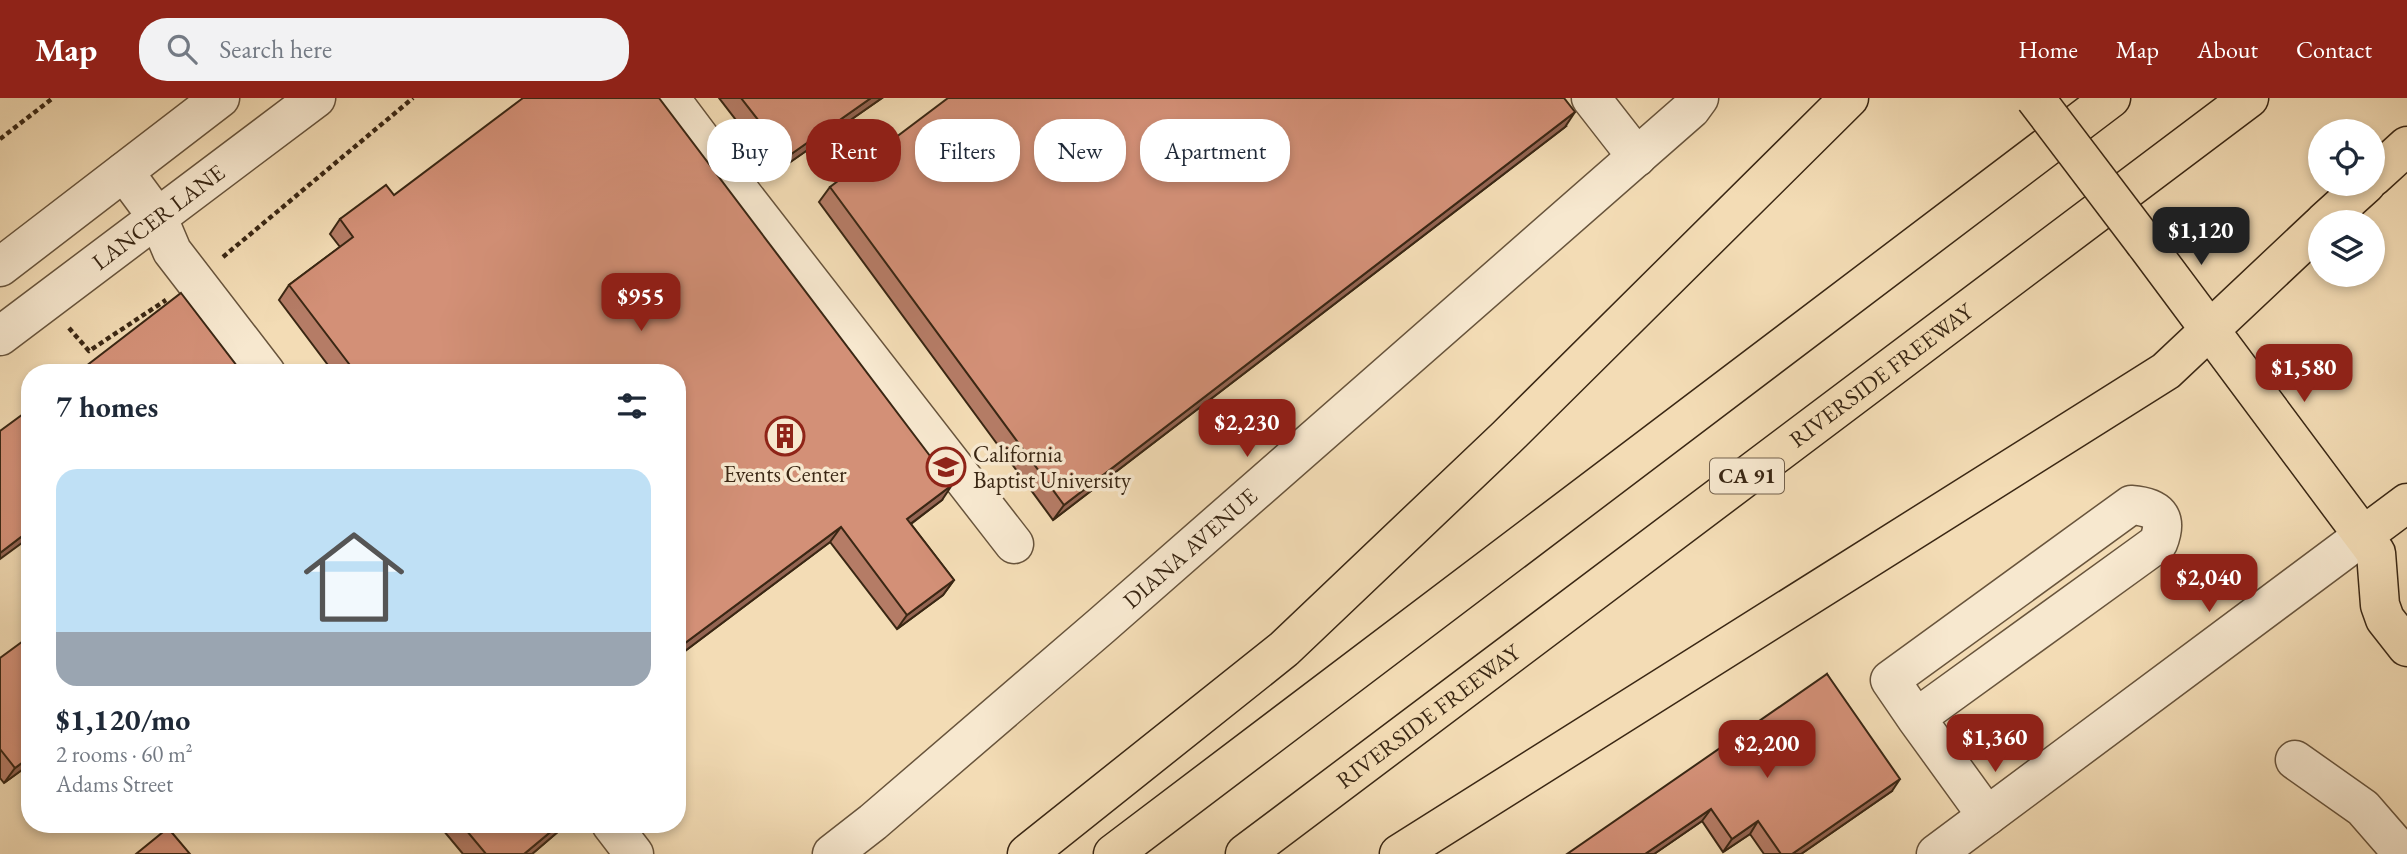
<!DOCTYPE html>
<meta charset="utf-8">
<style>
:root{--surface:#fff;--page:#f2f2f3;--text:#1f2937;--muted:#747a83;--accent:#8f2418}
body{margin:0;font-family:"EB Garamond",serif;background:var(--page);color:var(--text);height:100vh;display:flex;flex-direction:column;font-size:26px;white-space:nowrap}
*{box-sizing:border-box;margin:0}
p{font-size:23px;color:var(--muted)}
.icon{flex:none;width:38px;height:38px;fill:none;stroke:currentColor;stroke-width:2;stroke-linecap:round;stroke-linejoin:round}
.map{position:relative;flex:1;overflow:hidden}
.panel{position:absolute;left:21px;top:266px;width:665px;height:469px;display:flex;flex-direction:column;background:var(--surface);border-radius:28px;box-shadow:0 4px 10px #0003}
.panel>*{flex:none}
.guide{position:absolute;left:707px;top:21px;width:665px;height:63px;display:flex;gap:14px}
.tools{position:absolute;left:2308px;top:21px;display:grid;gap:14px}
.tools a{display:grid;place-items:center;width:77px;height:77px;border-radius:50%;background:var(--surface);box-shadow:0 4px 10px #0003;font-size:35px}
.price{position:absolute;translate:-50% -60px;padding:0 16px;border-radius:14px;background:var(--accent);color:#fff;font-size:23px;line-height:46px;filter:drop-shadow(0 2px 4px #0008)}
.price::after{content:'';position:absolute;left:50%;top:42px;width:21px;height:16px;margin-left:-10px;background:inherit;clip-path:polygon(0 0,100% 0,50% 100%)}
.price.on{background:#222;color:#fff}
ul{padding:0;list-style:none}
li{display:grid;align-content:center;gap:14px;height:371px;padding:0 35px}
li span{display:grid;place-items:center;height:217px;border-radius:21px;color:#555}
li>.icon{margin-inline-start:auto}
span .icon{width:126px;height:126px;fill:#fffc;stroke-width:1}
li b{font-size:30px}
h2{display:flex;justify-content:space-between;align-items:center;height:84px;padding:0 35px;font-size:30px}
.tag{padding:0 24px;border-radius:28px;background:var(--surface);box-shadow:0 4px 10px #0003;font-size:24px;line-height:63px}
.tag.on{background:var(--accent);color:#fff}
header{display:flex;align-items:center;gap:42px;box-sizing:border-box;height:98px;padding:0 35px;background:var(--accent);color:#fff}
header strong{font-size:33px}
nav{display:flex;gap:38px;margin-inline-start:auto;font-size:24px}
.search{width:490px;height:63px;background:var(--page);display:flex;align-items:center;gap:18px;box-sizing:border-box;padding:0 24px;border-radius:28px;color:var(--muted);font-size:26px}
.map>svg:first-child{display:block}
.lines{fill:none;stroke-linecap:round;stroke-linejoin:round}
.minor-casing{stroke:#68543c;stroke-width:41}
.major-casing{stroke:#3a2714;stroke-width:41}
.highway-casing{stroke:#3a2714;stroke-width:41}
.path{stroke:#3a2714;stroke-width:4.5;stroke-dasharray:5 3.5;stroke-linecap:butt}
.minor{stroke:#f7e8cf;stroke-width:38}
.major{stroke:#f3dcb5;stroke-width:38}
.highway{stroke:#f3dcb5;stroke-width:38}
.major-bridge-casing{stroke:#3a2714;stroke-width:41;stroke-linecap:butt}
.major-bridge{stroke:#f3dcb5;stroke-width:38}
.wall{fill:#b57c66;stroke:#3a2714;stroke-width:2}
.shaded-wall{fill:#946553;stroke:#3a2714;stroke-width:2}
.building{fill:#d39077;stroke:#3a2714;stroke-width:2}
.labels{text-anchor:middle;stroke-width:7;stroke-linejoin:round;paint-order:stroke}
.shield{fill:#f7e8cf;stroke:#73614c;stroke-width:2}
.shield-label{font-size:21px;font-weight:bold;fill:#3a2714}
.street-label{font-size:23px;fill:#3a2714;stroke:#f7e8cf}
.poi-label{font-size:23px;fill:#3a2714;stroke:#f7e8cf;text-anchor:start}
</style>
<header>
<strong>Map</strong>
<div class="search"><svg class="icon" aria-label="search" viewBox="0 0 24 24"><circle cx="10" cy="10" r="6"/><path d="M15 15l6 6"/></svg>Search here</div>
<nav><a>Home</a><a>Map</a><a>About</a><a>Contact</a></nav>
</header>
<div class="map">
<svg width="2407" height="756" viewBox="0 0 2407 756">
<rect width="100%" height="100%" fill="#f3dcb5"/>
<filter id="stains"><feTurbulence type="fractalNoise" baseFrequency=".00286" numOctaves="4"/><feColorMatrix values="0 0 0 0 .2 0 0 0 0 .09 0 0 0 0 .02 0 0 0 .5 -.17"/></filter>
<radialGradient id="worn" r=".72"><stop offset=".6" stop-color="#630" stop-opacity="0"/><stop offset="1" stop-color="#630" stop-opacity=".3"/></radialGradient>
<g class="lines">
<defs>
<g id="minor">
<path d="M670,0L742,96L1014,446"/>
<path d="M1591,0L1637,59"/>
<path d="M124,74L158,120L172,153L266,275"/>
<path d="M0,169L220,0"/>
<path id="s1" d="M0,238L316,0"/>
<path d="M1916,620L1890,582L2131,407C2157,409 2169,418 2158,445L1916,620L1987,718"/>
<path d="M2295,662L2363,710L2403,756"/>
<path d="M611,726L634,756"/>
<path id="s2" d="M832,756L873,724L1101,528L1691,11L1699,0"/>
<path d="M1936,756L2364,437"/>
</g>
<g id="major">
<path d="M2145,145L2376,455L2380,507L2385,521L2407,549"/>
<path d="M2364,437L2407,405"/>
</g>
<g id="highway">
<path d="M2373,79L2407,48"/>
<path d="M2324,124L2366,86"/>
<path d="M1027,756L1284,551L1506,340L1849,0"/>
<path d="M1113,756L2111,0"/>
<path id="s3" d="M1245,756L2249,0"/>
<path d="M1399,756L2166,273L2320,128"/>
</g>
</defs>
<use href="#minor" class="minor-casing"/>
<use href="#major" class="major-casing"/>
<use href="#highway" class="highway-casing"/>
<g class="path">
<path d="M0,41L53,0"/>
<path d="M223,159L413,0"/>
<path d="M69,230L89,253L166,202"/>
</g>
<use href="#minor" class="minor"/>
<use href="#major" class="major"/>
<use href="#highway" class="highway"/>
<defs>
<path id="major-bridge" d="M2035,0L2145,145"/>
</defs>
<use href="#major-bridge" class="major-bridge-casing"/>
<use href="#major-bridge" class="major-bridge"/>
</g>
<g class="wall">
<path d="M719,0H882L776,74Z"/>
<path d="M1565,29L1053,422L819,104L830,89Z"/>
<path d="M394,97L942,402L911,426L954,482L943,497L897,531L830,444L677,559V275H334L279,202L289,187L340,149L330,136L340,121Z"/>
<path d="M0,560L30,666L4,685L0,680Z"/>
<path d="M1827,576L1892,693L1801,756H1764L1750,736L1723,754L1702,723L1654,756Z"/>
<path d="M438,726H567L532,756H463Z"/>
</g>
<g class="shaded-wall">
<path d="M871,0H882L776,74L787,59Z"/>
<path d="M1575,14L1565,29L1053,422L1064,407Z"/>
<path d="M952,387L942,402L897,436L907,421Z"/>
<path d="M841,429L830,444L677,559V551Z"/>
<path d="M30,432V439L0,461V455Z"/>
<path d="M954,482L943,497L897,531L907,517Z"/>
<path d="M30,659V666L4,685L15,670Z"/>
<path d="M1900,681L1892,693L1801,756H1792Z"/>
<path d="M1711,711L1702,723L1654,756H1645Z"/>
<path d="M1758,723L1750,736L1723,754L1732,741Z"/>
<path d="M560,726H567L532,756H524Z"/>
</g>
<g class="building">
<path d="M523,0H659L952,387L907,421L954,482L907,517L841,429L677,551V275H356L289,187L353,139L340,121L386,87L394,97Z"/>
<path d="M741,0H871L787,59Z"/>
<path d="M948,0H1564L1575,14L1064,407L830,89Z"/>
<path d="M181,195L240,272L237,275H77Z"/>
<path d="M30,311V432L0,455V333Z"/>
<path d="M30,538V659L15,670L0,651V560Z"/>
<path d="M1827,576L1900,681L1792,756H1781L1758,723L1732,741L1711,711L1645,756H1567Z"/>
<path d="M461,726H560L524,756H486Z"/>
<path d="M168,730L190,756H136Z"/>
</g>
<defs>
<symbol id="building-ring" viewBox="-11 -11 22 22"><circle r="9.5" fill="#f7e8cf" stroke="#8f2418" stroke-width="1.5"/><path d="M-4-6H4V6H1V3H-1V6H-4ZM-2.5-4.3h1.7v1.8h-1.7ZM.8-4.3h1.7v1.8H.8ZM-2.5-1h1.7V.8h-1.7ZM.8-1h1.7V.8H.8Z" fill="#8f2418"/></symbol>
<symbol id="university-ring" viewBox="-11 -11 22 22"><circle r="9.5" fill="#f7e8cf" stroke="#8f2418" stroke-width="1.5"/><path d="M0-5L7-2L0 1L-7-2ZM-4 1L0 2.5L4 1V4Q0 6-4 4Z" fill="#8f2418"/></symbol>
</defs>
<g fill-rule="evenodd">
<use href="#building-ring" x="763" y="316" width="44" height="44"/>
<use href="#university-ring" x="924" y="347" width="44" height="44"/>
</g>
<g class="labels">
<rect class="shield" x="1710" y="360.5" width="74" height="35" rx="5"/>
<g class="shield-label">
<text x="1747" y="385">CA 91</text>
</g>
<g class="street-label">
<text dy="8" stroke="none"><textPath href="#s1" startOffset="198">LANCER LANE</textPath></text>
<text dy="8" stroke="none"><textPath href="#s3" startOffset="796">RIVERSIDE FREEWAY</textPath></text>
<text dy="8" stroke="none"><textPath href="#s2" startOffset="471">DIANA AVENUE</textPath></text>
<text dy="8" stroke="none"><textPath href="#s3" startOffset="229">RIVERSIDE FREEWAY</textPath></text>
</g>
<g class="poi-label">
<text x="973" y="364">California<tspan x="973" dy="26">Baptist University</tspan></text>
<text x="785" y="384" text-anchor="middle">Events Center</text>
</g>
</g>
<rect width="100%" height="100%" filter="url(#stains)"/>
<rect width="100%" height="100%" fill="url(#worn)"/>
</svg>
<div class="tools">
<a><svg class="icon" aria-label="locate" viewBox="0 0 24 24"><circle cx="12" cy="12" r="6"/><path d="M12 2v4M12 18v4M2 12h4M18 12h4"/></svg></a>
<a><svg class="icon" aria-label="layers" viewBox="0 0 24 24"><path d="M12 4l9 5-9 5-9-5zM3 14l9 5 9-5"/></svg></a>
</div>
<b class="price on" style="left:2201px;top:169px">$1,120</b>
<b class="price" style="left:641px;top:235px">$955</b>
<b class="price" style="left:2304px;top:306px">$1,580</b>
<b class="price" style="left:1247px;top:361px">$2,230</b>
<b class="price" style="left:2209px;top:516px">$2,040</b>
<b class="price" style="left:1995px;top:676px">$1,360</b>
<b class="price" style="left:1767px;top:682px">$2,200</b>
<div class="guide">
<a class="tag">Buy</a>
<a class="tag on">Rent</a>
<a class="tag">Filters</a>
<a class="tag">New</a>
<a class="tag">Apartment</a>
</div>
<section class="panel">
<h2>7 homes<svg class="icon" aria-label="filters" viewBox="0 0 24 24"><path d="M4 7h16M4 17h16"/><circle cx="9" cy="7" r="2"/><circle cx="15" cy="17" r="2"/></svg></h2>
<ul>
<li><span style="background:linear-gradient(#bfe0f5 75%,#9aa5b1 0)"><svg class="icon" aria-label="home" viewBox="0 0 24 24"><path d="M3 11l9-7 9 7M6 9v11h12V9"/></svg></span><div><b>$1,120/mo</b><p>2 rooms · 60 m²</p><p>Adams Street</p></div></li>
</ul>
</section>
</div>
